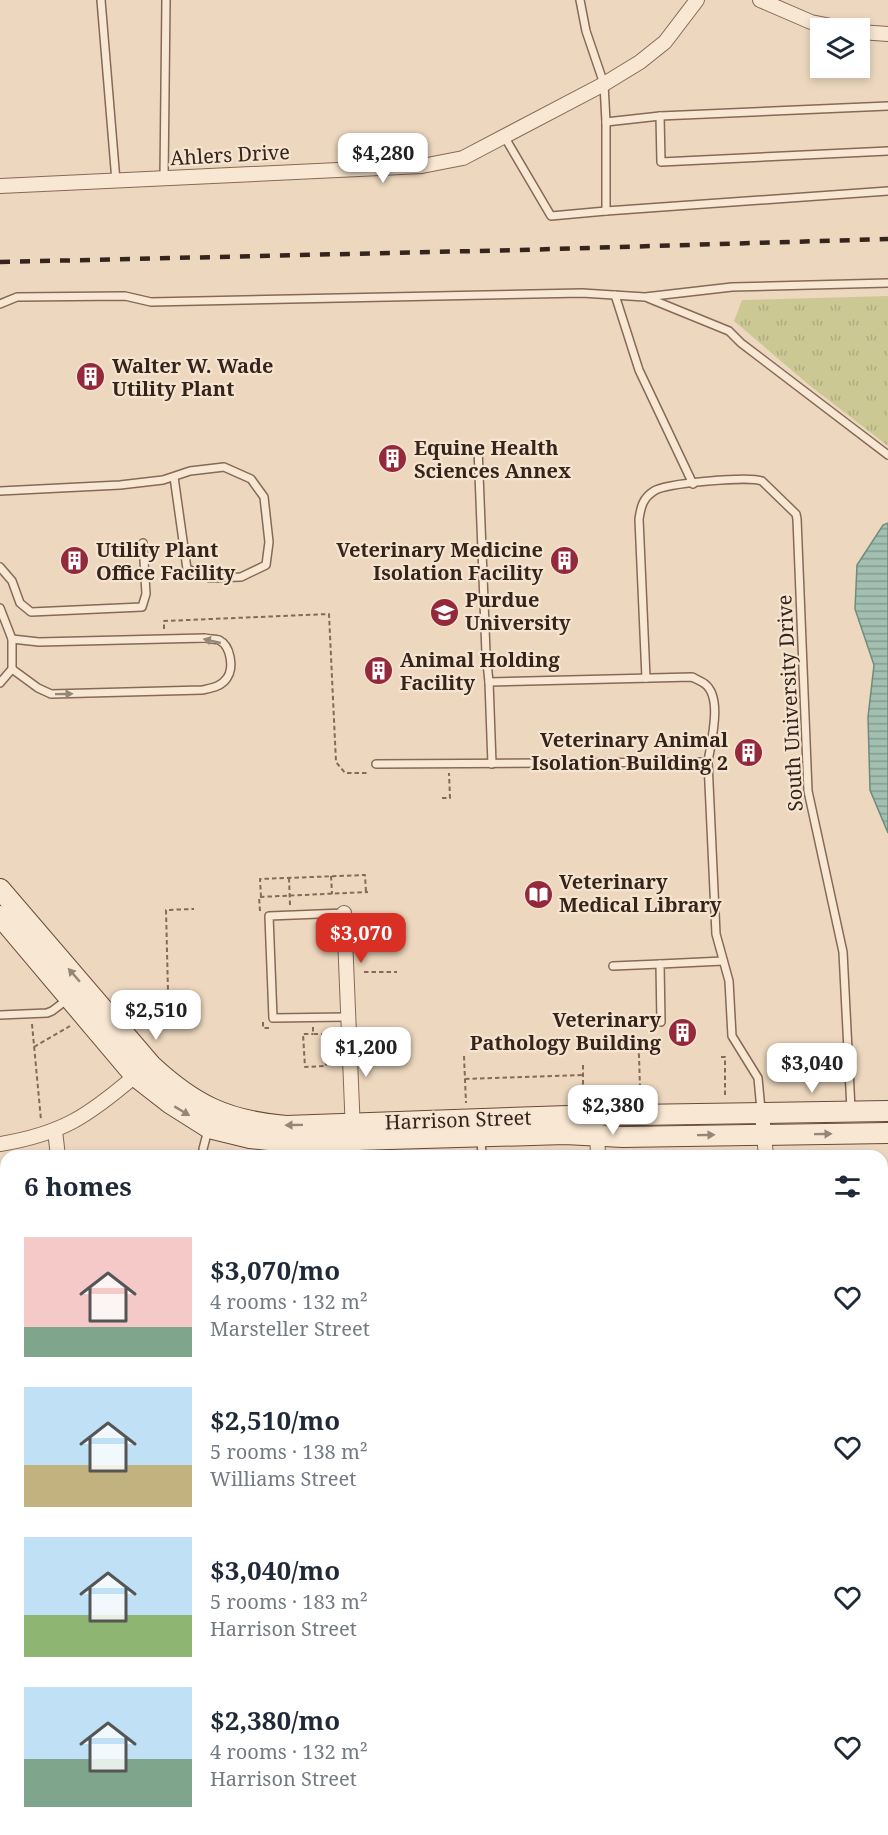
<!DOCTYPE html>
<meta charset="utf-8">
<style>
:root{--surface:#fff;--page:#f6f6f7;--text:#1f2937;--muted:#747a83;--accent:#d93025}
body{margin:0;font-family:"Noto Serif",serif;background:var(--page);color:var(--text);height:100vh;display:flex;flex-direction:column;font-size:22px;white-space:nowrap}
*{box-sizing:border-box;margin:0}
p{font-size:20px;color:var(--muted)}
.icon{flex:none;width:33px;height:33px;fill:none;stroke:currentColor;stroke-width:2;stroke-linecap:round;stroke-linejoin:round}
.map{position:relative;flex:1;overflow:hidden}
.drawer{position:absolute;left:0px;top:1150px;width:888px;height:686px;display:flex;flex-direction:column;background:var(--surface);border-radius:18px 18px 0 0;box-shadow:0 3px 9px #0003}
.drawer>*{flex:none}
.fabs{position:absolute;left:810px;top:18px;display:grid;gap:12px}
.fabs a{display:grid;place-items:center;width:60px;height:60px;border-radius:0px;background:var(--surface);box-shadow:0 3px 9px #0003;font-size:30px}
.price{position:absolute;translate:-50% -51px;padding:0 14px;border-radius:12px;background:#fff;color:#222;font-size:20px;line-height:39px;filter:drop-shadow(0 2px 3px #0008)}
.price::after{content:'';position:absolute;left:50%;top:36px;width:18px;height:14px;margin-left:-9px;background:inherit;clip-path:polygon(0 0,100% 0,50% 100%)}
.price.active{background:var(--accent);color:#fff}
ul{padding:0;list-style:none}
li{display:flex;align-items:center;gap:18px;height:150px;padding:0 24px}
li span{display:grid;place-items:center;flex:none;width:168px;height:120px;border-radius:0px;color:#555}
li>.icon{margin-inline-start:auto}
span .icon{width:72px;height:72px;fill:#fffc;stroke-width:1}
li b{font-size:26px}
h2{display:flex;justify-content:space-between;align-items:center;height:72px;padding:0 24px;font-size:26px}
.map>svg:first-child{display:block}
.grass{fill:url(#grass-tufts)}
.water{fill:url(#water-rules);stroke:#6a8d7e;stroke-width:1.5}
.lines{fill:none;stroke-linecap:round;stroke-linejoin:round}
.lane-casing{stroke:#866958;stroke-width:10}
.street-casing{stroke:#866958;stroke-width:16}
.secondary-casing{stroke:#674a3b;stroke-width:22}
.path{stroke:#866958;stroke-width:2;stroke-dasharray:4.5 3;stroke-linecap:butt}
.lane{stroke:#f8e7d2;stroke-width:7}
.street{stroke:#f8e7d2;stroke-width:14}
.secondary{stroke:#f8e7d2;stroke-width:20}
.rail{stroke:#35241c;stroke-width:4.5;stroke-dasharray:10 10;stroke-linecap:butt}
.oneway{fill:#968677}
.labels{text-anchor:middle;stroke-width:4.5;stroke-linejoin:round;paint-order:stroke}
.street-label{font-size:20px;fill:#35241c;stroke:#f5e4cf}
.poi-label{font-size:20px;font-weight:bold;fill:#35241c;stroke:#f5e4cf;text-anchor:start}
</style>
<div class="map">
<svg width="888" height="1835" viewBox="0 0 888 1835">
<defs>
<pattern id="grass-tufts" width="24" height="20" patternUnits="userSpaceOnUse" patternTransform="scale(1.5)"><rect width="24" height="20" fill="#cbc894"/><path d="M3 7l-1-3M5 7V3M7 7l1-3M15 17l-1-3M17 17v-4M19 17l1-3" fill="none" stroke="#afac7f"/></pattern>
<pattern id="water-rules" width="6" height="5" patternUnits="userSpaceOnUse" patternTransform="scale(1.5)"><rect width="6" height="5" fill="#a2bfb2"/><path d="M0 2.5h6" fill="none" stroke="#859b90"/></pattern>
</defs>
<rect width="100%" height="100%" fill="#edd8bf"/>
<g class="grass">
<path d="M888,296V446L809,385L734,321L742,300Z"/>
<path d="M814,1830H872V1835H817Z"/>
</g>
<path class="water" d="M888,523V833L870,790L868,717L874,665L855,609L857,565L883,525Z"/>
<g class="lines">
<defs>
<g id="lane">
<path d="M101,0L116,181"/>
<path d="M580,0L586,31L604,84L606,122L660,116L888,106"/>
<path d="M660,116L661,162L888,151"/>
<path d="M606,122V211L888,191"/>
<path d="M504,136L551,216L606,211"/>
<path d="M164,178L166,0"/>
<path d="M615,295L639,370L693,484"/>
<path d="M648,298L729,331L741,343L888,455"/>
<path d="M0,304L17,297L125,296L151,302L582,293L645,297L732,287L888,283"/>
<path d="M478,448L486,653L489,682"/>
<path d="M0,491L120,485L163,480L190,471L224,467L251,479L264,497L269,542L266,565L241,577L210,578L187,569L174,477"/>
<path d="M0,567L12,581L20,603L31,612L142,607L146,594L143,543"/>
<path d="M0,608L12,639V669L0,683"/>
<path d="M12,669L38,688L51,694L202,690C211,688 221,687 227,678C234,668 231,646 219,640C215,639 209,639 205,638L39,642L12,639"/>
<path d="M646,678L639,519C641,506 643,498 654,491C666,483 749,476 762,481L796,514L797,519L808,791L843,952L851,1109"/>
<path d="M376,764L708,762L716,934L729,981L732,1036L758,1078L761,1110"/>
<path d="M492,764L489,682L692,677C696,679 701,681 705,684C723,698 711,741 708,762"/>
<path d="M344,913L269,916L273,1018L348,1017"/>
<path d="M613,966L660,964"/>
<path d="M0,1015L47,1013L52,1011L68,999"/>
<path d="M661,1022L660,964L723,961"/>
<path d="M481,1139L482,1156"/>
<path d="M204,1156L203,1149L208,1130"/>
<path d="M0,1717L6,1720"/>
<path d="M882,1790H888"/>
<path d="M153,1830V1835"/>
<path d="M330,1830V1835"/>
</g>
<g id="street">
<path d="M760,0L811,22L841,28"/>
<path d="M860,32L888,34"/>
<path d="M0,186L422,166L463,158L604,84L640,62L665,42L697,0"/>
<path d="M344,913L354,1156"/>
<path d="M762,1113L766,1156"/>
<path d="M597,1129L598,1156"/>
<path d="M55,1131L58,1156"/>
<path d="M0,1144C62,1134 88,1116 135,1076"/>
<path d="M882,1345L888,1344"/>
<path d="M0,1585H6"/>
<path d="M102,1830V1835"/>
<path d="M382,1830V1835"/>
<path d="M785,1830V1835"/>
</g>
<g id="secondary">
<path d="M0,889L151,1065C194,1105 227,1121 286,1126L568,1116L888,1111"/>
<path d="M0,916L135,1076L171,1104L209,1128L250,1138L287,1142L565,1134L623,1137L888,1133"/>
</g>
</defs>
<use href="#lane" class="lane-casing"/>
<use href="#street" class="street-casing"/>
<use href="#secondary" class="secondary-casing"/>
<g class="path">
<path d="M164,629V621L329,614L336,762L345,773H369"/>
<path d="M442,798H450L449,773"/>
<path d="M331,876L332,894"/>
<path d="M289,878L290,905"/>
<path d="M261,897L260,879L365,875L366,892"/>
<path d="M260,911L259,897L368,892"/>
<path d="M364,972H397"/>
<path d="M137,1021L168,992L166,910L194,909"/>
<path d="M263,1022V1028H269"/>
<path d="M32,1024L41,1120"/>
<path d="M313,1027V1034H324L326,1066L305,1067L303,1034H313"/>
<path d="M361,1031H371"/>
<path d="M627,1046C634,1046 637,1048 639,1055L640,1089L628,1098"/>
<path d="M34,1047L70,1026"/>
<path d="M464,1056L466,1103"/>
<path d="M721,1057H725V1097"/>
<path d="M583,1065V1099"/>
<path d="M465,1079L583,1075"/>
<path d="M640,1089L656,1097"/>
<path d="M882,1506H888"/>
<path d="M888,1539L886,1541L888,1589"/>
<path d="M882,1554H888"/>
<path d="M882,1575H888"/>
<path d="M882,1623H888"/>
<path d="M588,1830V1835"/>
<path d="M811,1830L814,1835"/>
<path d="M60,1835L64,1830"/>
<path d="M631,1835L633,1830"/>
</g>
<use href="#lane" class="lane"/>
<use href="#street" class="street"/>
<use href="#secondary" class="secondary"/>
<path class="rail" d="M0,262L519,250L888,239"/>
</g>
<defs><path id="oneway-solid" d="M-6-.8H1V-3.2L6.5 0L1 3.2V.8H-6Z" transform="scale(1.5)"/></defs>
<g class="oneway">
<use href="#oneway-solid" transform="translate(212 641) rotate(-167)"/>
<use href="#oneway-solid" transform="translate(64 694) rotate(-1)"/>
<use href="#oneway-solid" transform="translate(74 975) rotate(-131)"/>
<use href="#oneway-solid" transform="translate(182 1111) rotate(31)"/>
<use href="#oneway-solid" transform="translate(294 1125) rotate(179)"/>
<use href="#oneway-solid" transform="translate(823 1134) rotate(-1)"/>
<use href="#oneway-solid" transform="translate(706 1135) rotate(-1)"/>
</g>
<defs>
<symbol id="building-disc" viewBox="-11 -11 22 22"><circle r="9.5" fill="#94293b" stroke="#f5e4cf"/><path d="M-4-6H4V6H1V3H-1V6H-4ZM-2.5-4.3h1.7v1.8h-1.7ZM.8-4.3h1.7v1.8H.8ZM-2.5-1h1.7V.8h-1.7ZM.8-1h1.7V.8H.8Z" fill="#fff"/></symbol>
<symbol id="university-disc" viewBox="-11 -11 22 22"><circle r="9.5" fill="#94293b" stroke="#f5e4cf"/><path d="M0-5L7-2L0 1L-7-2ZM-4 1L0 2.5L4 1V4Q0 6-4 4Z" fill="#fff"/></symbol>
<symbol id="library-disc" viewBox="-11 -11 22 22"><circle r="9.5" fill="#94293b" stroke="#f5e4cf"/><path d="M-6-4Q-3-5.5-.7-3.5V5Q-3 3-6 4ZM6-4Q3-5.5 .7-3.5V5Q3 3 6 4Z" fill="#fff"/></symbol>
</defs>
<g fill-rule="evenodd">
<use href="#building-disc" x="74" y="360" width="33" height="33"/>
<use href="#building-disc" x="376" y="442" width="33" height="33"/>
<use href="#building-disc" x="58" y="544" width="33" height="33"/>
<use href="#building-disc" x="548" y="544" width="33" height="33"/>
<use href="#university-disc" x="428" y="596" width="33" height="33"/>
<use href="#building-disc" x="362" y="654" width="33" height="33"/>
<use href="#building-disc" x="732" y="736" width="33" height="33"/>
<use href="#library-disc" x="522" y="878" width="33" height="33"/>
<use href="#building-disc" x="666" y="1016" width="33" height="33"/>
</g>
<g class="labels">
<g class="street-label">
<text transform="translate(230 155) rotate(-3)" y="7">Ahlers Drive</text>
<text transform="translate(790 703) rotate(-93)" y="7">South University Drive</text>
<text transform="translate(458 1120) rotate(-2)" y="7">Harrison Street</text>
</g>
<g class="poi-label">
<text x="112" y="373">Walter W. Wade<tspan x="112" dy="23">Utility Plant</tspan></text>
<text x="414" y="455">Equine Health<tspan x="414" dy="23">Sciences Annex</tspan></text>
<text x="96" y="557">Utility Plant<tspan x="96" dy="23">Office Facility</tspan></text>
<text x="543" y="557" text-anchor="end">Veterinary Medicine<tspan x="543" dy="23">Isolation Facility</tspan></text>
<text x="465" y="607">Purdue<tspan x="465" dy="23">University</tspan></text>
<text x="400" y="667">Animal Holding<tspan x="400" dy="23">Facility</tspan></text>
<text x="728" y="747" text-anchor="end">Veterinary Animal<tspan x="728" dy="23">Isolation Building 2</tspan></text>
<text x="559" y="889">Veterinary<tspan x="559" dy="23">Medical Library</tspan></text>
<text x="661" y="1027" text-anchor="end">Veterinary<tspan x="661" dy="23">Pathology Building</tspan></text>
</g>
</g>
</svg>
<div class="fabs">
<a><svg class="icon" aria-label="layers" viewBox="0 0 24 24"><path d="M12 4l9 5-9 5-9-5zM3 14l9 5 9-5"/></svg></a>
</div>
<b class="price" style="left:383px;top:184px">$4,280</b>
<b class="price active" style="left:361px;top:964px">$3,070</b>
<b class="price" style="left:156px;top:1041px">$2,510</b>
<b class="price" style="left:366px;top:1078px">$1,200</b>
<b class="price" style="left:812px;top:1094px">$3,040</b>
<b class="price" style="left:613px;top:1136px">$2,380</b>
<section class="drawer">
<h2>6 homes<svg class="icon" aria-label="filters" viewBox="0 0 24 24"><path d="M4 7h16M4 17h16"/><circle cx="9" cy="7" r="2"/><circle cx="15" cy="17" r="2"/></svg></h2>
<ul>
<li><span style="background:linear-gradient(#f6c9c9 75%,#7fa58c 0)"><svg class="icon" aria-label="home" viewBox="0 0 24 24"><path d="M3 11l9-7 9 7M6 9v11h12V9"/></svg></span><div><b>$3,070/mo</b><p>4 rooms · 132 m²</p><p>Marsteller Street</p></div><svg class="icon" aria-label="heart" viewBox="0 0 24 24"><path d="M12 20l-8-8c-3-5 5-10 8-4 3-6 11-1 8 4z"/></svg></li>
<li><span style="background:linear-gradient(#bfe0f5 65%,#c2b280 0)"><svg class="icon" aria-label="home" viewBox="0 0 24 24"><path d="M3 11l9-7 9 7M6 9v11h12V9"/></svg></span><div><b>$2,510/mo</b><p>5 rooms · 138 m²</p><p>Williams Street</p></div><svg class="icon" aria-label="heart" viewBox="0 0 24 24"><path d="M12 20l-8-8c-3-5 5-10 8-4 3-6 11-1 8 4z"/></svg></li>
<li><span style="background:linear-gradient(#bfe0f5 65%,#8fb573 0)"><svg class="icon" aria-label="home" viewBox="0 0 24 24"><path d="M3 11l9-7 9 7M6 9v11h12V9"/></svg></span><div><b>$3,040/mo</b><p>5 rooms · 183 m²</p><p>Harrison Street</p></div><svg class="icon" aria-label="heart" viewBox="0 0 24 24"><path d="M12 20l-8-8c-3-5 5-10 8-4 3-6 11-1 8 4z"/></svg></li>
<li><span style="background:linear-gradient(#bfe0f5 60%,#7fa58c 0)"><svg class="icon" aria-label="home" viewBox="0 0 24 24"><path d="M3 11l9-7 9 7M6 9v11h12V9"/></svg></span><div><b>$2,380/mo</b><p>4 rooms · 132 m²</p><p>Harrison Street</p></div><svg class="icon" aria-label="heart" viewBox="0 0 24 24"><path d="M12 20l-8-8c-3-5 5-10 8-4 3-6 11-1 8 4z"/></svg></li>
</ul>
</section>
</div>
